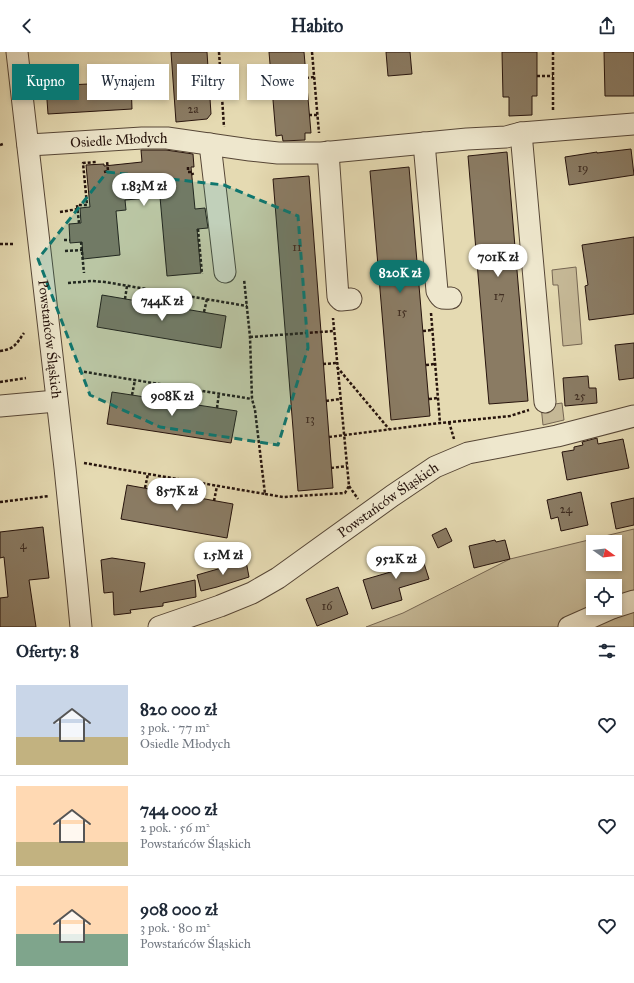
<!DOCTYPE html>
<html lang="pl">
<meta charset="utf-8">
<style>
:root{--surface:#fff;--page:#f6f6f7;--text:#1f2937;--muted:#747a83;--line:#e0e1e3;--accent:#0f766e}
body{margin:0;font-family:"IM FELL Great Primer",serif;background:var(--page);color:var(--text);height:100vh;display:flex;flex-direction:column;font-size:15px;white-space:nowrap}
*{box-sizing:border-box;margin:0}
p{font-size:13px;color:var(--muted)}
.icon{flex:none;width:22px;height:22px;fill:none;stroke:currentColor;stroke-width:2;stroke-linecap:round;stroke-linejoin:round}
.map{position:relative;height:575px;overflow:hidden}
.details{display:flex;flex-direction:column;background:var(--surface);flex:1}
.details>*{flex:none}
.hud{position:absolute;left:12px;top:12px;width:400px;height:36px;display:flex;gap:8px}
.needle{width:26px;rotate:105deg}
.controls{position:absolute;left:586px;top:483px;display:grid;gap:8px}
.controls a{display:grid;place-items:center;width:36px;height:36px;border-radius:0px;background:var(--surface);box-shadow:0 2px 6px #0003;font-size:20px}
.price{position:absolute;translate:-50% -34px;padding:0 9px;border-radius:14px;background:#fff;color:#222;font-size:13px;line-height:26px;filter:drop-shadow(0 1px 2px #0008)}
.price::after{content:'';position:absolute;left:50%;top:24px;width:12px;height:9px;margin-left:-6px;background:inherit;clip-path:polygon(0 0,100% 0,50% 100%)}
.price.current{background:var(--accent);color:#fff}
ul{padding:0;list-style:none}
li{display:flex;align-items:center;gap:12px;height:100px;padding:0 16px}
li+li{border-top:1px solid var(--line)}
li span{display:grid;place-items:center;flex:none;width:112px;height:80px;border-radius:0px;color:#555}
li>.icon{margin-inline-start:auto}
span .icon{width:48px;height:48px;fill:#fffc;stroke-width:1}
li b{font-size:17px}
h2{display:flex;justify-content:space-between;align-items:center;height:48px;padding:0 16px;font-size:17px}
.pill{padding:0 14px;border-radius:0px;background:var(--surface);box-shadow:0 2px 6px #0003;font-size:14px;line-height:36px}
.pill.current{background:var(--accent);color:#fff}
header{display:flex;justify-content:space-between;align-items:center;height:52px;padding:0 16px;background:var(--surface);font-size:18px;font-weight:700}
.map>svg:first-child{display:block}
.green{fill:#c5b896;stroke:#766652;fill-rule:evenodd}
.building{fill:#8a7b63;stroke:#27140d}
.lines{fill:none;stroke-linecap:round;stroke-linejoin:round}
.minor-casing{stroke:#564636;stroke-width:23}
.path{stroke:#27140d;stroke-width:2.5;stroke-dasharray:3 2;stroke-linecap:butt}
.minor{stroke:#eee7cd;stroke-width:21}
.marked{fill:#0f766e;fill-opacity:0.2;stroke:#0f766e;stroke-width:3;stroke-dasharray:8 5;stroke-linejoin:round}
.labels{text-anchor:middle;stroke-width:3;stroke-linejoin:round;paint-order:stroke}
.number-label{font-size:12px;fill:#402e22}
.street-label{font-size:14px;fill:#27140d;stroke:#eee7cd}
</style>
<header><svg class="icon" aria-label="back" viewBox="0 0 24 24"><path d="M15 5l-7 7 7 7"/></svg>Habito<svg class="icon" aria-label="share" viewBox="0 0 24 24"><path d="M12 15V3M7 8l5-5 5 5M5 13v7h14v-7"/></svg></header>
<div class="map">
<svg width="634" height="575" viewBox="0 0 634 575">
<rect width="100%" height="100%" fill="#e5dab2"/>
<filter id="stains"><feTurbulence type="fractalNoise" baseFrequency=".005" numOctaves="4"/><feColorMatrix values="0 0 0 0 .2 0 0 0 0 .09 0 0 0 0 .02 0 0 0 .5 -.17"/></filter>
<radialGradient id="worn" r=".72"><stop offset=".6" stop-color="#630" stop-opacity="0"/><stop offset="1" stop-color="#630" stop-opacity=".3"/></radialGradient>
<g class="green">
<path d="M576,215L582,292L563,294L558,233H553L552,218Z"/>
<path d="M562,351L564,368L543,373L541,354Z"/>
<path d="M634,477V575H366L403,561L510,507ZM593,490H615V512H593ZM593,534H615V556H593Z"/>
</g>
<g class="building">
<path d="M171,0H207L211,62L207,67L176,70Z"/>
<path d="M269,0H304L311,81H305V88L283,89L282,83L276,84Z"/>
<path d="M386,0H410L412,22L388,24Z"/>
<path d="M502,0H537V44H532V63L509,64V45H503Z"/>
<path d="M604,0H634V44H605Z"/>
<path d="M131,30L132,57L48,62L46,34Z"/>
<path d="M631,97L634,123L569,133L565,105L597,100V101Z"/>
<path d="M141,98H166L193,102L194,115H191L195,157L205,156L208,176L197,177L201,221L167,224L160,145L125,148L126,158L116,159L120,203L83,207L82,190L70,191L69,172L81,171L80,156L90,155L86,113L104,112V114L142,110Z"/>
<path d="M507,100L528,349L489,352L468,104Z"/>
<path d="M409,115L430,364L391,368L370,119Z"/>
<path d="M309,124L333,436L298,439L273,127Z"/>
<path d="M634,185V262L589,268L585,234L588,233L582,193Z"/>
<path d="M102,243L226,264L221,296L97,275Z"/>
<path d="M634,291V326L619,328L615,293Z"/>
<path d="M588,324L589,336H596L597,351L565,354L563,326Z"/>
<path d="M112,340L237,359L231,391L107,372Z"/>
<path d="M597,386L598,392L623,387L629,416L567,428L562,400L574,398V395L583,393L582,390Z"/>
<path d="M127,433L233,452L227,486L121,467Z"/>
<path d="M581,440L588,473L561,479L558,465L551,467L547,448Z"/>
<path d="M634,446V473L616,477L611,451Z"/>
<path d="M43,475L49,526L29,528L36,575H0V546L8,545L4,505L0,506V480Z"/>
<path d="M446,476L452,489L438,496L432,483Z"/>
<path d="M495,488L496,490L505,488L510,507L474,516L469,494Z"/>
<path d="M420,499L429,527L399,536L402,548L372,557L363,528L394,519L390,508Z"/>
<path d="M112,506L145,511L140,540L195,528L196,545L163,551V554L130,558L131,561L114,563L113,540L104,541L101,508Z"/>
<path d="M246,509L249,525L217,535L201,539L197,523Z"/>
<path d="M338,535L348,562L317,574L306,547Z"/>
</g>
<g class="lines">
<defs>
<g id="minor">
<path id="s1" d="M17,0L65,416L77,533L81,575"/>
<path d="M521,81L545,350"/>
<path d="M424,91L437,239C441,247 442,247 451,246"/>
<path d="M210,92L225,220"/>
<path id="s2" d="M28,93L46,92L142,86H167L250,98L278,101H321L467,87L506,85L521,81L634,72"/>
<path d="M328,100L338,245L341,248L351,247"/>
<path d="M0,354L56,349"/>
<path d="M615,555L634,549"/>
<path id="s3" d="M159,575L220,554L252,541L278,526L392,444L435,415L468,401L557,384L634,364"/>
<path d="M569,575L612,556"/>
</g>
</defs>
<use href="#minor" class="minor-casing"/>
<g class="path">
<path d="M219,0L224,75"/>
<path d="M312,0L319,81"/>
<path d="M553,0V59"/>
<path d="M537,24H553"/>
<path d="M306,26L314,25"/>
<path d="M209,27L220,26"/>
<path d="M309,63H317"/>
<path d="M0,93L3,92"/>
<path d="M188,115V120H192L193,123"/>
<path d="M104,120L108,119L107,109"/>
<path d="M60,160L78,157"/>
<path d="M79,171L77,153H87L83,111L96,110"/>
<path d="M198,177L202,222"/>
<path d="M64,188H70"/>
<path d="M81,190L84,221"/>
<path d="M0,192H15"/>
<path d="M65,199L82,198"/>
<path d="M68,231L92,229L105,230L247,254"/>
<path d="M125,247L127,234"/>
<path d="M167,254L169,241"/>
<path d="M204,260L207,247"/>
<path d="M431,261L440,371"/>
<path d="M423,279L432,278"/>
<path d="M250,285L334,279"/>
<path d="M0,299C15,297 16,292 24,281"/>
<path d="M323,312L337,311"/>
<path d="M426,313L435,312"/>
<path d="M337,315L389,377"/>
<path d="M79,319L252,347"/>
<path d="M0,330L26,326"/>
<path d="M132,343L135,328"/>
<path d="M429,347L438,346"/>
<path d="M174,349L177,335"/>
<path d="M326,349L340,347"/>
<path d="M217,356L219,341"/>
<path d="M449,370L454,387"/>
<path d="M329,385L440,371L510,364L529,358"/>
<path d="M84,411L265,442L255,358L252,347L250,285L244,227"/>
<path d="M331,416L347,414"/>
<path d="M349,434L358,447"/>
<path d="M145,436L148,422"/>
<path d="M179,442L182,428"/>
<path d="M265,442L283,445L345,441L349,434L333,266"/>
<path d="M214,449L217,434"/>
<path d="M0,450L49,444"/>
</g>
<use href="#minor" class="minor"/>
</g>
<path class="marked" d="M107,120L224,133L298,164L308,296L278,393L160,375L90,343L38,207Z"/>
<g class="labels">
<g class="number-label">
<text x="193" y="61">2a</text>
<text x="583" y="120">19</text>
<text x="297" y="199">11</text>
<text x="499" y="248">17</text>
<text x="402" y="264">15</text>
<text x="580" y="348">25</text>
<text x="310" y="371">13</text>
<text x="566" y="461">24</text>
<text x="23" y="497">4</text>
<text x="327" y="558">16</text>
</g>
<g class="street-label">
<text dy="5" stroke="none"><textPath href="#s2" startOffset="91">Osiedle Młodych</textPath></text>
<text dy="5" stroke="none"><textPath href="#s1" startOffset="289">Powstańców Śląskich</textPath></text>
<text dy="5" stroke="none"><textPath href="#s3" startOffset="264">Powstańców Śląskich</textPath></text>
</g>
</g>
<rect width="100%" height="100%" filter="url(#stains)"/>
<rect width="100%" height="100%" fill="url(#worn)"/>
</svg>
<div class="controls">
<a><svg class="needle" viewBox="-14 -14 28 28"><path d="M0-13l5 13h-10z" fill="#e53935"/><path d="M0 13l5-13h-10z" fill="#747a83"/></svg></a>
<a><svg class="icon" aria-label="locate" viewBox="0 0 24 24"><circle cx="12" cy="12" r="6"/><path d="M12 2v4M12 18v4M2 12h4M18 12h4"/></svg></a>
</div>
<b class="price" style="left:144px;top:155px">1.83M zł</b>
<b class="price" style="left:498px;top:226px">701K zł</b>
<b class="price current" style="left:400px;top:242px">820K zł</b>
<b class="price" style="left:162px;top:270px">744K zł</b>
<b class="price" style="left:172px;top:365px">908K zł</b>
<b class="price" style="left:177px;top:460px">857K zł</b>
<b class="price" style="left:223px;top:524px">1.5M zł</b>
<b class="price" style="left:396px;top:528px">952K zł</b>
<div class="hud">
<a class="pill current">Kupno</a>
<a class="pill">Wynajem</a>
<a class="pill">Filtry</a>
<a class="pill">Nowe</a>
</div>
</div>
<section class="details">
<h2>Oferty: 8<svg class="icon" aria-label="filters" viewBox="0 0 24 24"><path d="M4 7h16M4 17h16"/><circle cx="9" cy="7" r="2"/><circle cx="15" cy="17" r="2"/></svg></h2>
<ul>
<li><span style="background:linear-gradient(#c9d6e8 65%,#c2b280 0)"><svg class="icon" aria-label="home" viewBox="0 0 24 24"><path d="M3 11l9-7 9 7M6 9v11h12V9"/></svg></span><div><b>820 000 zł</b><p>3 pok. · 77 m²</p><p>Osiedle Młodych</p></div><svg class="icon" aria-label="heart" viewBox="0 0 24 24"><path d="M12 20l-8-8c-3-5 5-10 8-4 3-6 11-1 8 4z"/></svg></li>
<li><span style="background:linear-gradient(#ffd9b3 70%,#c2b280 0)"><svg class="icon" aria-label="home" viewBox="0 0 24 24"><path d="M3 11l9-7 9 7M6 9v11h12V9"/></svg></span><div><b>744 000 zł</b><p>2 pok. · 56 m²</p><p>Powstańców Śląskich</p></div><svg class="icon" aria-label="heart" viewBox="0 0 24 24"><path d="M12 20l-8-8c-3-5 5-10 8-4 3-6 11-1 8 4z"/></svg></li>
<li><span style="background:linear-gradient(#ffd9b3 60%,#7fa58c 0)"><svg class="icon" aria-label="home" viewBox="0 0 24 24"><path d="M3 11l9-7 9 7M6 9v11h12V9"/></svg></span><div><b>908 000 zł</b><p>3 pok. · 80 m²</p><p>Powstańców Śląskich</p></div><svg class="icon" aria-label="heart" viewBox="0 0 24 24"><path d="M12 20l-8-8c-3-5 5-10 8-4 3-6 11-1 8 4z"/></svg></li>
</ul>
</section>
